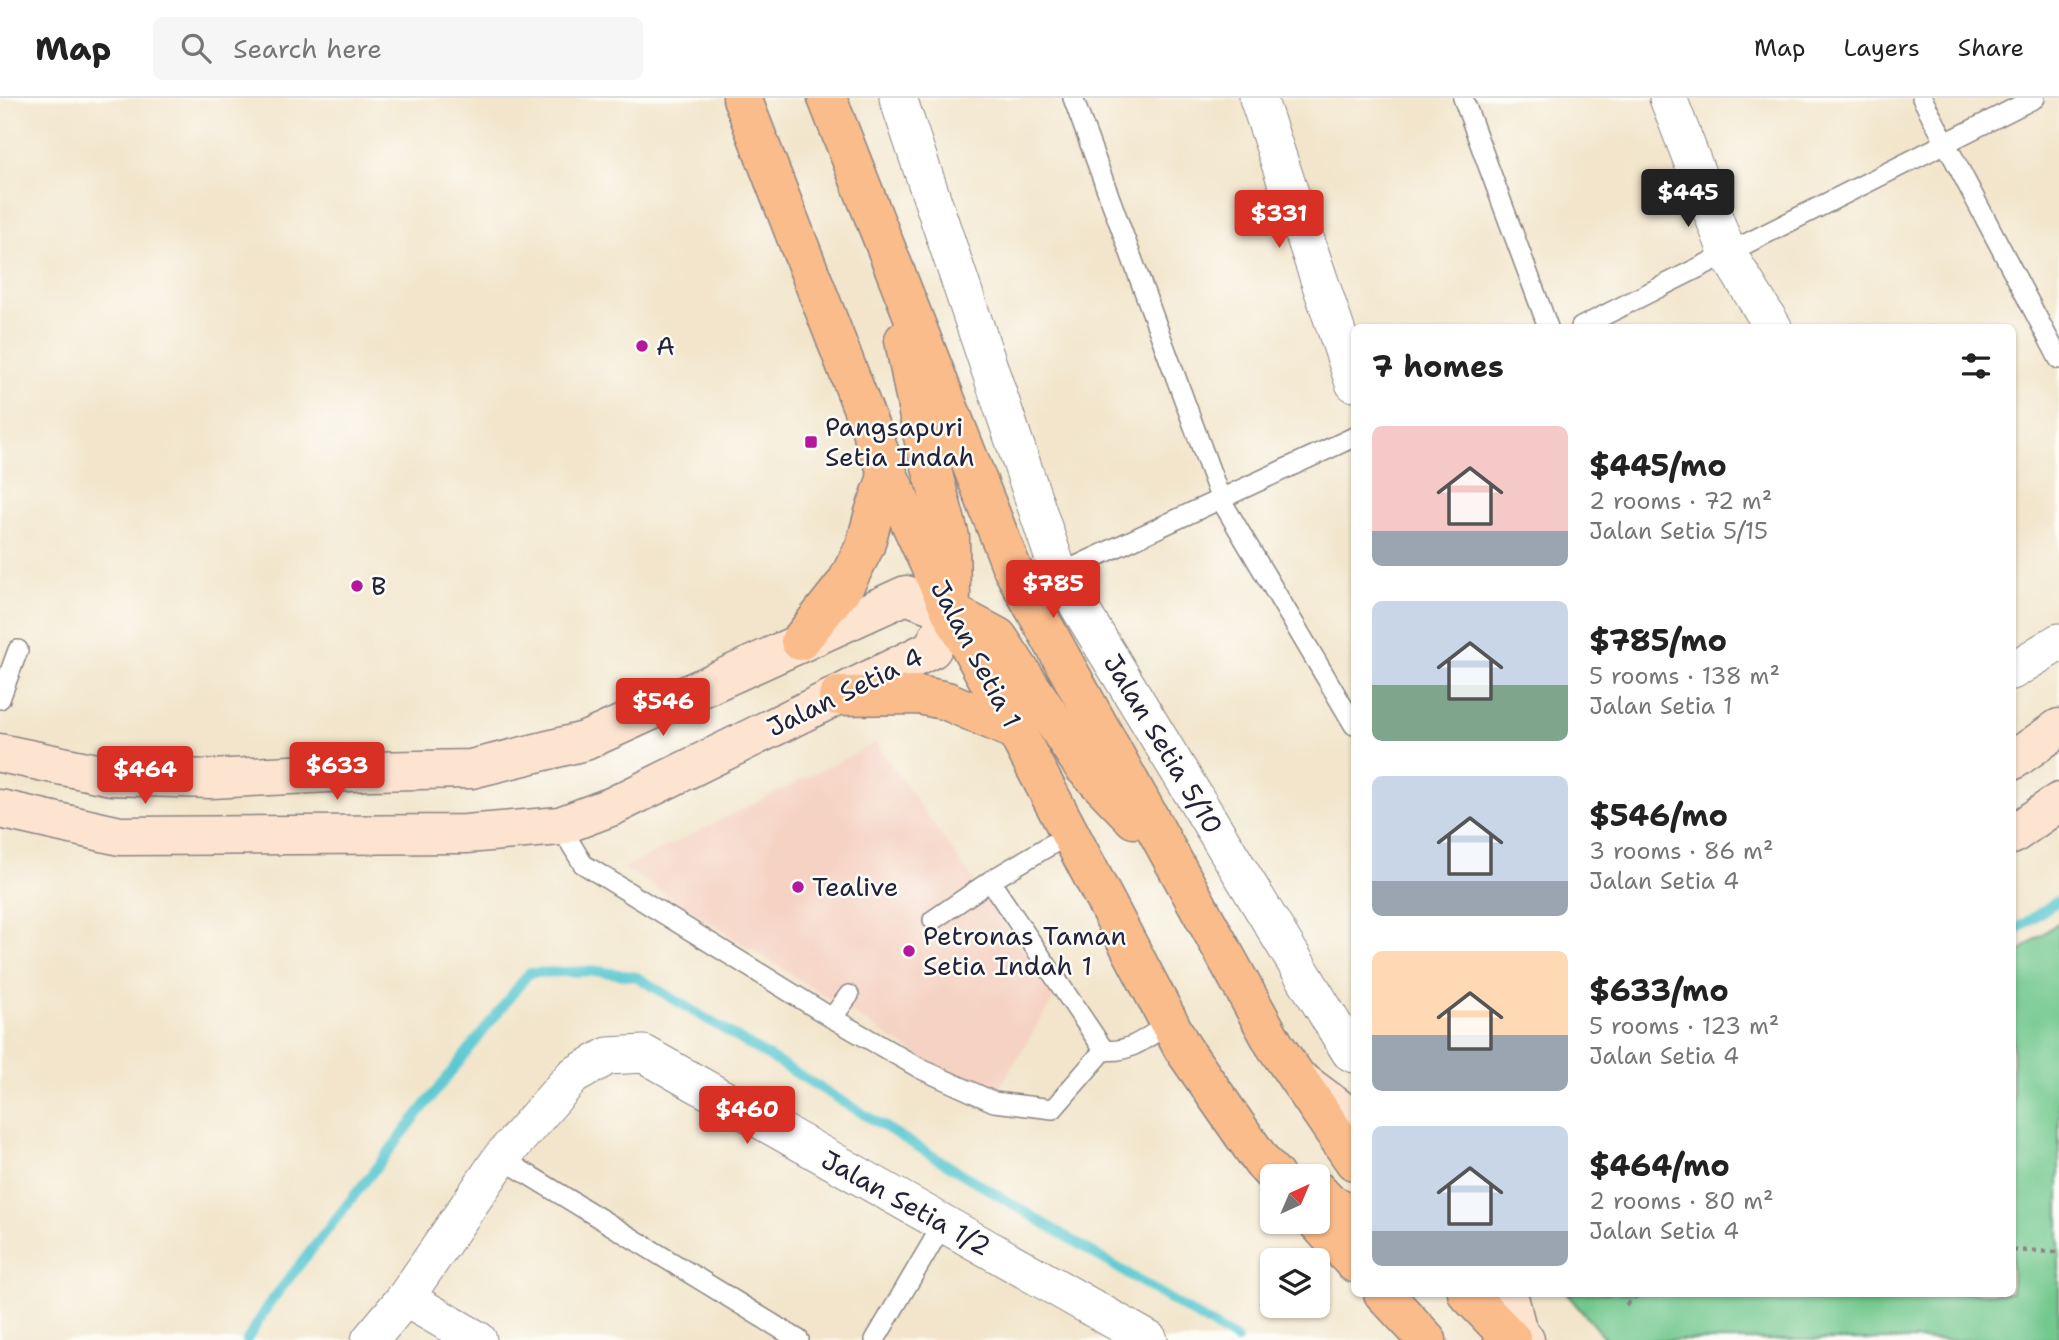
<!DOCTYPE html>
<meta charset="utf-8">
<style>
:root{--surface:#fff;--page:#f6f6f6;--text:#222;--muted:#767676;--line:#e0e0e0;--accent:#d93025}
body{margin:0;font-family:"Shantell Sans",sans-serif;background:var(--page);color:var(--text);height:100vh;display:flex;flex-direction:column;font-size:26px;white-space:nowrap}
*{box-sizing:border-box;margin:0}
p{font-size:23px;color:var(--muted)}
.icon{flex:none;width:38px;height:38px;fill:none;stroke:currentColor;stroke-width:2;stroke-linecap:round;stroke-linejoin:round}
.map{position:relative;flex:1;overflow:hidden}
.sheet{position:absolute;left:1351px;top:226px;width:665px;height:973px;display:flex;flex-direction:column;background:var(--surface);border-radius:10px;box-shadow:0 2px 5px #0004}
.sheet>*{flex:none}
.needle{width:46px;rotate:44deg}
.fabs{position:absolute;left:1260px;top:1066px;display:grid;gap:14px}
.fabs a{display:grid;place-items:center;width:70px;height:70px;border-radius:10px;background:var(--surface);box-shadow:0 2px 5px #0004;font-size:35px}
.price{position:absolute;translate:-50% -60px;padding:0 16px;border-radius:7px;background:var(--accent);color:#fff;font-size:23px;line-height:46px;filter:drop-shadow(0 2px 4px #0008)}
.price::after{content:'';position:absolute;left:50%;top:42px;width:21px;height:16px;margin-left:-10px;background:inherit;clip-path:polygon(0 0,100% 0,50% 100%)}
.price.on{background:#222;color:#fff}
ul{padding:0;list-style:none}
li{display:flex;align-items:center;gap:21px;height:175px;padding:0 21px}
li span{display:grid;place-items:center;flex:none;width:196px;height:140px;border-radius:10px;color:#555}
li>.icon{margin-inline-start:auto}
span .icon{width:84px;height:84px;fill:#fffc;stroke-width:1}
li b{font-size:30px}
h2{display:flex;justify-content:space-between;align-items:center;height:84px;padding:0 21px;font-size:30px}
header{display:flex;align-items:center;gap:42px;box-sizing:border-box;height:98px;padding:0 35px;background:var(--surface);border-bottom:2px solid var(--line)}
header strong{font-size:33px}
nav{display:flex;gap:38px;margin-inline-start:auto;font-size:24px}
.search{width:490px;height:63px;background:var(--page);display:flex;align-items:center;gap:18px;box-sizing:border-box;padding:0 24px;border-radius:10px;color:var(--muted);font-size:26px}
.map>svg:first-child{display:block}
.built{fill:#f5d2c2}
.green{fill:#72c88d;stroke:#4a7564;stroke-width:2}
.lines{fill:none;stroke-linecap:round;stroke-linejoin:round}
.stream{stroke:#5bc8d1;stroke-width:10}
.lane-casing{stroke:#8a8483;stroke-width:22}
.street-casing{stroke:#8a8483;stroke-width:39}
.secondary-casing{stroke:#8a8483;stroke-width:41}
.primary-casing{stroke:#8a8483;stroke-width:41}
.path{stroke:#8a8483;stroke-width:4.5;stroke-dasharray:5 5;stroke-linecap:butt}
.lane{stroke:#fff;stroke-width:19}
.street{stroke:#fff;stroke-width:37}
.secondary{stroke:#fde4d1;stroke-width:38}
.primary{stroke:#fabc8b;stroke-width:38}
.poi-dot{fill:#b5179e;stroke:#fdfcf7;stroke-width:2.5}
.labels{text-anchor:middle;stroke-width:5;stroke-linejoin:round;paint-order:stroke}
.poi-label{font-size:26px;fill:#22223b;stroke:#fdfcf7;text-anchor:start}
.street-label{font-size:26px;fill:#22223b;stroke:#fdfcf7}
</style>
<header>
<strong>Map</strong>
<div class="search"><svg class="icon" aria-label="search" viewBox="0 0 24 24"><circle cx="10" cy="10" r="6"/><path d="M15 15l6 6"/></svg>Search here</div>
<nav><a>Map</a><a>Layers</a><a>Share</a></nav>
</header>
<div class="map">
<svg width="2059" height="1242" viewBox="0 0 2059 1242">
<rect width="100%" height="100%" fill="#fdfcf7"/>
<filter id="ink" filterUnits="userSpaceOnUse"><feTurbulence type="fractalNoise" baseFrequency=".0143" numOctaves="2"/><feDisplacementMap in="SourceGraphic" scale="14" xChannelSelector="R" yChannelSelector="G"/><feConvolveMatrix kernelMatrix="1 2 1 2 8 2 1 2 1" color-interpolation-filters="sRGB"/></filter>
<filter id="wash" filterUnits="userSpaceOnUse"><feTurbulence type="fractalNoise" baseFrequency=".00686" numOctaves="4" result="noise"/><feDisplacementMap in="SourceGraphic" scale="28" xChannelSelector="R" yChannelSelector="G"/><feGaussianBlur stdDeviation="1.57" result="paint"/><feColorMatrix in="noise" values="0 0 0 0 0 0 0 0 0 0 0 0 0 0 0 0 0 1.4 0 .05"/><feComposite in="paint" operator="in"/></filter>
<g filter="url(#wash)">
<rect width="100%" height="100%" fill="#f2e5cb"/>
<path class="built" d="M876,645L1055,898L996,995L930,965L624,770Z"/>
<path class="green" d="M2059,824V1242H1606L1566,1195H2012L2013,858Z"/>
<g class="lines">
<g class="stream">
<path d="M2012,834L2059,802"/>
<path d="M247,1242L269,1206L529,875L598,873L637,879L1237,1242"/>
</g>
</g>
</g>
<g filter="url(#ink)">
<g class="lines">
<defs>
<g id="lane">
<path d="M1073,0L1221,402L1354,627"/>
<path d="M1463,0L1548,229"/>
<path d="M1922,0L2059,261"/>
<path d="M1581,229L2035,0"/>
<path d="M1059,476L1354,339"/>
<path d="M0,601L18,552"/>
<path d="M560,728L583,766L832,920L921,971L994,1004L1053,1011L1104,952"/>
<path d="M1069,736L990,783L1104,952C1129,956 1149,938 1169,925"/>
<path d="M933,822L990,783"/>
<path d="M832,920L849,897"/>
<path d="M501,1060L799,1242"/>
<path d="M875,1242L943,1126"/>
</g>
<g id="street">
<path d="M898,0L1059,476L1350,954L1354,956"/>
<path d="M1258,0L1354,285"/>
<path d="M1668,0L1728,156L1773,229"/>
<path d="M2012,573L2059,544"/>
<path d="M405,1200L478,1242"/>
<path d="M370,1242L405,1200L501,1060L573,978L608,958L644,956L1149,1242"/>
</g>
<g id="secondary">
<path d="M0,655L111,678L211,681L369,673L471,671L585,643L906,497L951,514L932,551L613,708L560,728L466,736L303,737L120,738L0,711"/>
<path d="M2012,663L2059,630"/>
<path d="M2012,737L2059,704"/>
<path d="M1303,984L1354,1022"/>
<path d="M1508,1195L1517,1231L1525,1242"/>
</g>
<g id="primary">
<path d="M742,0L888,376L951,514L1016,633L1182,949L1262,1064L1275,1078"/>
<path d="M827,0L1012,470L1274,946L1354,1063"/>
<path d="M904,242L922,335L950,439L951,498"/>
<path d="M951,514L998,539L1083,668L1134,721"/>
<path d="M800,543L846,485L865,448L874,415L888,376"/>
<path d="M838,598L919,597L947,603L1016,633"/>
<path d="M1318,1093L1329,1105L1354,1116"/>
<path d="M1317,1124L1354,1165"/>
<path d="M1383,1195L1427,1242"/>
<path d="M1467,1195L1512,1242"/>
</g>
</defs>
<use href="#lane" class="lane-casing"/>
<use href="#street" class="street-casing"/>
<use href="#secondary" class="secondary-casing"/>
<use href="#primary" class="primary-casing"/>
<g class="path">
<path d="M2012,1152L2059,1154"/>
<path d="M1626,1207L1639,1195"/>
</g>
<use href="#lane" class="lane"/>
<use href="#street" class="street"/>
<use href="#secondary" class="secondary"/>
<use href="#primary" class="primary"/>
</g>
</g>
<g class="poi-dot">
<circle cx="642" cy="248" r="7"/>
<rect x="804" y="337" width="14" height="14" rx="3.5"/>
<circle cx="357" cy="488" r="7"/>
<circle cx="798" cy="789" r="7"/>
<circle cx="909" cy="853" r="7"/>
</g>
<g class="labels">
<g class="poi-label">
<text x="656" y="257">A</text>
<text x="825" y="338">Pangsapuri<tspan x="825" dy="30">Setia Indah</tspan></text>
<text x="371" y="497">B</text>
<text x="812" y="798">Tealive</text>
<text x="923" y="847">Petronas Taman<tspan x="923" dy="30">Setia Indah 1</tspan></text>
</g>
<g class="street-label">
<text transform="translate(976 556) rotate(62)" y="9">Jalan Setia 1</text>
<text transform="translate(845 594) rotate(-26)" y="9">Jalan Setia 4</text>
<text transform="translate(1163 646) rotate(59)" y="9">Jalan Setia 5/10</text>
<text transform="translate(906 1105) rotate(29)" y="9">Jalan Setia 1/2</text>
</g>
</g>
</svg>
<div class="fabs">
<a><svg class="needle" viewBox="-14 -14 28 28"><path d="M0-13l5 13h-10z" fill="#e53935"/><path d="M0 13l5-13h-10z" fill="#767676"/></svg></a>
<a><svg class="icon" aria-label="layers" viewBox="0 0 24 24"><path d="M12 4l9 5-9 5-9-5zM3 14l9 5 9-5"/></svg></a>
</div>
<b class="price on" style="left:1688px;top:131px">$445</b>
<b class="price" style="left:1279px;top:152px">$331</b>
<b class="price" style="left:1053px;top:522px">$785</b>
<b class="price" style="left:663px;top:640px">$546</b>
<b class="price" style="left:337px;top:704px">$633</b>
<b class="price" style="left:145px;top:708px">$464</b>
<b class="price" style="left:747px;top:1048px">$460</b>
<section class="sheet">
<h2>7 homes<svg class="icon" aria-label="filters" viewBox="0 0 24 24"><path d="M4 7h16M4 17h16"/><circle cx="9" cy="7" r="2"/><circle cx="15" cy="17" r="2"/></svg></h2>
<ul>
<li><span style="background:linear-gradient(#f6c9c9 75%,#9aa5b1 0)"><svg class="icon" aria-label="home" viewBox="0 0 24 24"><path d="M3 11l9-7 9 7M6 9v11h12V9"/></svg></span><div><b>$445/mo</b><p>2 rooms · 72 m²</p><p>Jalan Setia 5/15</p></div></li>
<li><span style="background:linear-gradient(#c9d6e8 60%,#7fa58c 0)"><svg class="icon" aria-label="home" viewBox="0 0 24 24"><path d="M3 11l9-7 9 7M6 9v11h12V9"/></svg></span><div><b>$785/mo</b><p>5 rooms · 138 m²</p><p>Jalan Setia 1</p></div></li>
<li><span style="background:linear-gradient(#c9d6e8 75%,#9aa5b1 0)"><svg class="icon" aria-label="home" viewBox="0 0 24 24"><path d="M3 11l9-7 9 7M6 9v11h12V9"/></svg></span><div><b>$546/mo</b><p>3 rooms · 86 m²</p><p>Jalan Setia 4</p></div></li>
<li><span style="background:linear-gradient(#ffd9b3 60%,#9aa5b1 0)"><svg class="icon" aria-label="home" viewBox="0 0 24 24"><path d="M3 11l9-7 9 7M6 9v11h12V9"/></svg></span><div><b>$633/mo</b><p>5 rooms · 123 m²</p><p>Jalan Setia 4</p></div></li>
<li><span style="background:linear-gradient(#c9d6e8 75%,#9aa5b1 0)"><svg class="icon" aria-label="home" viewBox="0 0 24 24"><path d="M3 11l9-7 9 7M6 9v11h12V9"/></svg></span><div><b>$464/mo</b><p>2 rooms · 80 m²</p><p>Jalan Setia 4</p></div></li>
</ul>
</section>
</div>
